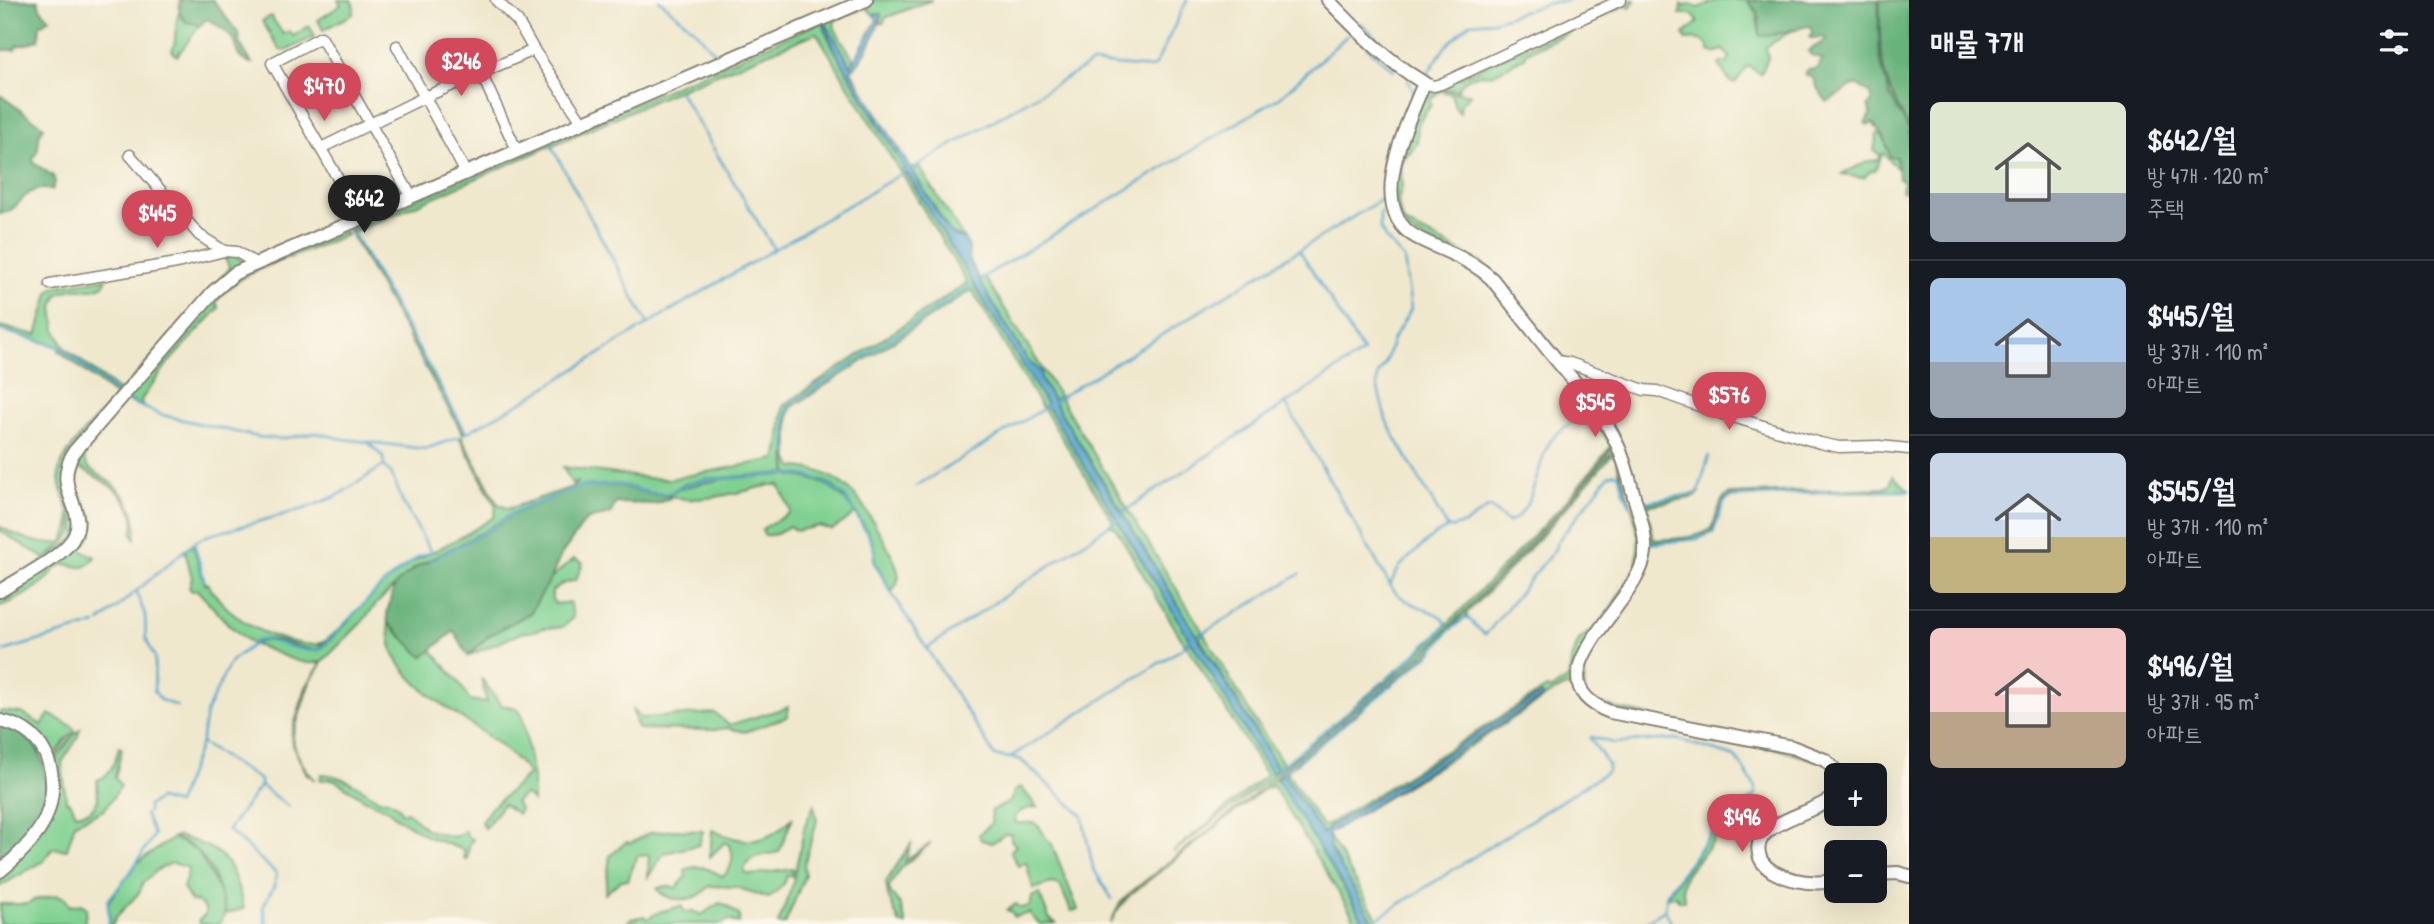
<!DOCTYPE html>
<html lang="ko">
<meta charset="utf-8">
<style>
:root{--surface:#171b24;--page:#20242c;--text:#f1f3f6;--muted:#9ea1a6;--line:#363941;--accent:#d1495b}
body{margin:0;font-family:"Patrick Hand","Poor Story",sans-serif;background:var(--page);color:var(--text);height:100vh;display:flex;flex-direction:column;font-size:26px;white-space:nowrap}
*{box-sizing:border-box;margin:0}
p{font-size:23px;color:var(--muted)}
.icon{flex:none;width:38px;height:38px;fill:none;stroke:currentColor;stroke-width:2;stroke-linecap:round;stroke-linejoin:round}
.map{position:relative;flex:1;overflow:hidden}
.side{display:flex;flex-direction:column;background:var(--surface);width:525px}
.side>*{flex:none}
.controls{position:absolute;left:1824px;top:763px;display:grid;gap:14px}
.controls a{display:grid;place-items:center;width:63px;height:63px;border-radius:10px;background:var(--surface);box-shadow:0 7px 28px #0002;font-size:35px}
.price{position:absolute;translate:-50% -60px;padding:0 16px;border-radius:24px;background:var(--accent);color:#fff;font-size:23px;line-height:46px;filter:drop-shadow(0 2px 4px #0008)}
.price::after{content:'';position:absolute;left:50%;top:42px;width:21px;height:16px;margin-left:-10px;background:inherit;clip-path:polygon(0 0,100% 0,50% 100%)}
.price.active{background:#222;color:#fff}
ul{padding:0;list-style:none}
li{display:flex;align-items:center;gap:21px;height:175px;padding:0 21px}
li+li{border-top:2px solid var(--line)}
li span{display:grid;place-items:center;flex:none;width:196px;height:140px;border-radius:10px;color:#555}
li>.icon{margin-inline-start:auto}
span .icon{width:84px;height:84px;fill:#fffc;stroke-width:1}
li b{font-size:30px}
h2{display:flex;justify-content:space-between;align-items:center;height:84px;padding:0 21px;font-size:30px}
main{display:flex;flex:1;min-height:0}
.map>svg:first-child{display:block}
.green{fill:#80d191;stroke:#4e7656;stroke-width:2}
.forest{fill:#68b37b;stroke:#42684c;stroke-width:2}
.water{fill:#52a7ce;stroke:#376275;stroke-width:2}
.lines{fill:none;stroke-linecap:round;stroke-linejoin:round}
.stream{stroke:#52a7ce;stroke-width:2.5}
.minor-casing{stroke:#868274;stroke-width:13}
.tertiary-casing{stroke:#868274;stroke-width:16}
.minor{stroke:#fff;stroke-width:10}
.tertiary{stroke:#fff;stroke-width:12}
</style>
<main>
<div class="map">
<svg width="1909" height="924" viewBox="0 0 1909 924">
<rect width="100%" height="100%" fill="#fbf7ec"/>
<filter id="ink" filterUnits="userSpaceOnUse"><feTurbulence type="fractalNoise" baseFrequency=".0143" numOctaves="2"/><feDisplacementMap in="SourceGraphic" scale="14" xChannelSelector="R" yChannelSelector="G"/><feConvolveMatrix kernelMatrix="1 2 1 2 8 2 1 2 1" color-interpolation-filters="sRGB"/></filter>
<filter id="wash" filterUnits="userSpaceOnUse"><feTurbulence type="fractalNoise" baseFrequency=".00686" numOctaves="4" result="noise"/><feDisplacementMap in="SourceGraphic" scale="28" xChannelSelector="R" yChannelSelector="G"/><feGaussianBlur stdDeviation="1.57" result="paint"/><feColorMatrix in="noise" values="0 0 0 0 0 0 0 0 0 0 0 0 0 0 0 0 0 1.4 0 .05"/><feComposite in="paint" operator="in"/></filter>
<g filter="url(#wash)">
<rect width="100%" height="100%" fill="#f0e8cd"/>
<g class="green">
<path d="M338,0H351L354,7L353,14L323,30L318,20L341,5Z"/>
<path d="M871,0H932L885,18L884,23L880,24L881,14L875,16L865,7L834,21L835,29L854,60L851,66L825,22L826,33L835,51L905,169L900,172L818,35L816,33L676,91L354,232L351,229L465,432L463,434L348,229Z"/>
<path d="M1628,0H1635L1630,8L1626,5L1527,52L1525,57L1492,75L1479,74L1468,79L1461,84L1458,90L1444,88L1443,85Z"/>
<path d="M1718,0H1747L1758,13L1757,20L1760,36H1767L1798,27L1766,47L1768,58L1761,74L1748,66L1735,83H1731L1719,65L1721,62L1727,63L1730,57L1723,50L1714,53L1709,51C1707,38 1697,39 1686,40L1684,34L1698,22L1692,14H1680L1681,4L1684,7L1691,4L1698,8Z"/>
<path d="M179,12L182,18L200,25L177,56L172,51C178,38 174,25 179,12Z"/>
<path d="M271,16L283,34L290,31L293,36L309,26L315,36L286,51L280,50L262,21Z"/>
<path d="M1442,86L1444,90L1471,94L1461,103L1460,113L1456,109L1451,94L1441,91L1430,99L1431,105L1418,123L1417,144L1404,158L1401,167L1402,186L1398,200L1400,214L1404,222L1409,225L1482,263L1523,309L1520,313L1481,267L1413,234C1370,200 1406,126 1425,87Z"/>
<path d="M1879,132L1885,140L1890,157H1897L1898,169L1883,153L1876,169L1868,173L1865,177L1859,178L1842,174L1869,161L1879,160L1880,155L1874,151L1877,134Z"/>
<path d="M919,166L964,239L950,233L912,170Z"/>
<path d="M907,173L1047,405L1042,408L972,290L791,408L789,415V459L793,467C815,467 836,477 852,492C863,502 896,558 898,572C900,580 896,586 892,592L874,561C876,547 870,537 863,525C844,490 829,476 788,473L787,416L790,406L797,401L970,287L789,405L786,416V473L705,479L685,484L667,494L648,492L619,484L581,486L514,512L483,532L414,568L378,602L362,622L323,661L310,682L293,735C293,751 304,768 315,780L307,774L300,761L292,744L291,735L306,687L322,662C299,668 275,650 254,645C274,631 298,656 320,650C348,623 372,591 404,567C416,559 429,554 442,547C460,538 477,528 494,517L496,507L460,438L462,437L497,503L508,509L572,487L578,482L572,484L563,467L647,478L670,479L776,459C782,441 779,423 784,405L967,283L903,175Z"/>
<path d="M345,231L347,235L290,258L288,257C261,269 234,277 216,302L219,308L169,362L141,400L143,407L126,399L230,279Z"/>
<path d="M233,254L244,262L68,457L73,512L72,534L46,559L0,531V527C20,537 40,547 63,542C80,509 59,504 59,474C59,453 102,413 117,397L59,351V348L120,395L60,347L0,329V326L37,335L50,290L58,286L107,278L103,286L93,289H73L58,294L53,306L56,331L65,348L121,392L230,268L223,255Z"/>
<path d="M985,277L1059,396L1053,400L1041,379V372L1028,361L981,284V280Z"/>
<path d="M1060,398L1127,508L1122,511L1054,402Z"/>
<path d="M1048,407L1117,519L1114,523L1044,409Z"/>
<path d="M1595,416L1612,440L1613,447L1535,538L1428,649L1280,771L1173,852L1266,775L1187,646V642L1190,640L1271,773L1279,769L1427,645L1563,505L1611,446L1594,419Z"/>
<path d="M84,443C84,450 83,458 87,465C91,471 98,474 104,478C127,492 139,513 135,539L132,533C143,499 99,478 76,466C66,489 93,503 93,525C93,535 86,543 80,550L95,557C80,579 72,557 57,567C54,569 52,573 50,576C39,587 14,603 0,606V593L76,537L67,475Z"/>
<path d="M1614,451L1641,535L1640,565L1583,650L1585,701L1761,742L1816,760L1770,747L1766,749L1765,745L1584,703L1573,687L1567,686L1552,693L1449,760L1328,834L1377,918L1373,921L1330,849L1328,834L1542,697L1541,694L1328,828L1322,834L1284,775L1287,772L1322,826L1327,825L1540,692L1547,688L1550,690L1568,679L1572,657L1579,640L1600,624L1636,569L1639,538L1633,511L1623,489L1616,456H1611L1538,540L1466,614L1469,619L1466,617L1450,629L1431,653L1277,779L1366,924H1358L1273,786L1264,789L1130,895L1118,909L1110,924L1120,903L1131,892L1283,772L1430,651L1451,627L1537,539L1604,460Z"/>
<path d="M787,475C816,477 840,487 855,514L832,530L819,526L796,531L788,526C782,533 774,536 764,535L762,529L789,513L790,509L779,485H770C748,490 686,508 668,494C705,477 746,478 787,475Z"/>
<path d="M1893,476L1909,490L1820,491L1730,496L1723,502L1712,532L1697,539L1651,543L1644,508L1641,504L1699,493L1695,497L1646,506L1654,540C1672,538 1697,540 1712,528L1722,500L1729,494L1884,488L1890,484Z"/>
<path d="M1128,510L1203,632L1197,635L1123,514Z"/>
<path d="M1117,520L1190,639L1186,641L1185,645L1115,527L1109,525Z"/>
<path d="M193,544L205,584L207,583C227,615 257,634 294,642C301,643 309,646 316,644C325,643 332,636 338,630L315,650C295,648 270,632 252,644L230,626L197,590L192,591L189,588L192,578L185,551Z"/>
<path d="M574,559L583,563L576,580L562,584L552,591V600L556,604L570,602L573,617C560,634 556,625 541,629C533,631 531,633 523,632L468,656L488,636L530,613L551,578Z"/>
<path d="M388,623L423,657L432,650L458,681L470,700L487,703L481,678L501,705L516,708L522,715L533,778V801L525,794L515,802L520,809L518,814L503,804L485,828L481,822L490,809L529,774C495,729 422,705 394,655C390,647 390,632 388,623Z"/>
<path d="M1204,634L1252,716L1283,763L1278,768L1199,637Z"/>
<path d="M788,707L787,717L745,732L727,728L714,730L638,729L632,709L641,718L715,713L729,725Z"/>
<path d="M0,711L22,713L42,725L49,714L72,726L75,731L65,741L52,761L0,718Z"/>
<path d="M80,729L77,739L62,762L66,801L71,803L76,814L90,811L98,800L97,780C110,777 116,760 119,747L122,749L115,778L121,786L104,810L75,823L67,850L53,848L44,861L0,886V875C20,833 48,759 80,729Z"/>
<path d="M321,774C339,773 365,790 379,800C389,798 398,804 402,813L407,812C414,816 418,823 425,828C433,833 445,835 454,837L465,831L468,837L473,839L469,846L467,859L464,858V850L428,837L396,817L387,809L364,799L333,779L320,780Z"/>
<path d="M1021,787L1037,807C1028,808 1019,809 1015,818L1016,823C1021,824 1032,821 1036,824C1043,828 1044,839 1052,844L1078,910L1071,911L1060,885L1051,883L1033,889L1026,862L1018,866L1010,851L1016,846L1011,840V834H1005L992,843L981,840L979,834L991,824L992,810C1002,806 1013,803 1014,791Z"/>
<path d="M814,805L817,821L804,865L805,875L785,924H778L792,886L805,825Z"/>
<path d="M793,817L779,852C762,856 748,853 744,872L750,875L793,869L792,876L788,875L782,886L769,898L735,887L710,886C705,889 703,894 697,896C684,902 663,900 657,888L667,886L676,888L686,877L685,870C699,863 709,869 722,876C734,870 736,848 725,842L710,857L712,830C746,846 767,845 793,817Z"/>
<path d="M1717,824C1723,840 1691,862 1684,879C1681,887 1684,893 1684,901H1680L1675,896L1666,897Z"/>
<path d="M673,830L703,831L699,845L664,853L648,877L649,855L637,856L628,880H621L605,894L610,856L626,842L631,843L649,833Z"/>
<path d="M178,836C228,851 230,859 244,908L226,914C220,892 214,869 198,852C192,845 182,842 174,837Z"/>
<path d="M173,838L196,850L203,861L218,889L225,913L220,924H200L199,920L205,915V909L198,902L191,901L183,888L189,868L172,863L157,870L142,884L140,892L116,917L113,924H109C112,915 106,909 109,901L137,863Z"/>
<path d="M912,842L905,861L931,843L901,868L889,887L890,892L900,904L906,924H900L888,896L886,882Z"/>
<path d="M1039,893L1049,918L1056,923L1040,924L1032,917L1030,913L1014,917L1012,912L1007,910L1016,904L1021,908L1030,906L1032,897Z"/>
<path d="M57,895L65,898L70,906L81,904L87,908L84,924H0V904H27L34,900Z"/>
<path d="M719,903L726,905L740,916L739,923L726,920L723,924H625L631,919L644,916L647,919L659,912L681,906L685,912L694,911L701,915Z"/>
</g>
<g class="forest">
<path d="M0,0H38L40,8L50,19L40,25L39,39L27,44L16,46L15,50H0Z"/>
<path d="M180,0H213L238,33L240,38L238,41L252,63C232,59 240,48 231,37C225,29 215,24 207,19L200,25L186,22L179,12Z"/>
<path d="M1747,0H1878L1880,61L1890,96L1909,130V200L1907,198L1908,193L1901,190L1905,181L1899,179L1897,157H1890L1885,140L1873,123L1868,125L1865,123L1871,114L1868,106L1872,101L1870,94L1858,85L1852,86L1827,102L1816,86L1814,79L1805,74L1807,70L1816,69L1823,59L1811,55L1808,51L1826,40L1825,37L1814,39L1810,37L1812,32L1810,26C1793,28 1776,37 1760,36L1758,13Z"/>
<path d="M1880,0H1909V128C1880,76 1879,58 1880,0Z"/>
<path d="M0,95L44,127C34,136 43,147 33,158L34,163L53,176L55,182L52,190C22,183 22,211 0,214Z"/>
<path d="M619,486L648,493L667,495L670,498L656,504L616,503L610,514L586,520L561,555L551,578L530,613L488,636L468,656L454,631L423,657L388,623L387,613L391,597L395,585L405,576L422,564L484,534L515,513L581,487Z"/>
<path d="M0,726C5,727 11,728 16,731C49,745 54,795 37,823C28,840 15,851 0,863Z"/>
</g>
<g class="water">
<path d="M873,14H881C879,30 863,60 851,71L950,233L964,239L969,247L968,257L981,284L1028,361L1041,372V380L1278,769L1271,773L949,244L835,51L823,23L825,22L851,66L877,20Z"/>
<path d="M1541,694L1543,697L1328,834L1330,849L1375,924H1366L1277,779L1283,774L1323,834L1328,828Z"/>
</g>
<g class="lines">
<g class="stream">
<path d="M659,0L695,30L718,56L803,18L814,16"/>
<path d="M1361,23L1392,53"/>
<path d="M1367,47L1394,70"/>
<path d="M1411,67L1426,76L1445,47L1470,23L1494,21L1546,4L1569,0"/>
<path d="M1408,80L1414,92"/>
<path d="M679,91L774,249"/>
<path d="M552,147L648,324"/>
<path d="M1392,151L1402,121"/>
<path d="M1389,164L1384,185L1385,207L1380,213V228L1385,238L1404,259L1411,309L1393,339L1385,364L1378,375L1377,385L1386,420L1395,437L1448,528"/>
<path d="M911,169L1092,63L1152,68L1156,64L1187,0"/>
<path d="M352,231L466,432"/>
<path d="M980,279L1280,97L1351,32L1355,36"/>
<path d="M0,330L59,347L118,394"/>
<path d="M125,400L162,415L258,437L280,439L316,433L344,439L425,449L459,437"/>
<path d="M1054,401L1384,198"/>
<path d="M1286,404L1390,585"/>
<path d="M464,434L525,400L648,324L906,171"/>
<path d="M786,454V416L790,405L970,287"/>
<path d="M916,486L1048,406"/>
<path d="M1640,503L1698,493L1709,456"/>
<path d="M1123,512L1363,352L1300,251"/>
<path d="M194,543L205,582"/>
<path d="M1650,544L1697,539L1713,533L1724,503L1730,498L1820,492L1909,491"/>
<path d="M429,562L484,533L515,512L581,487L619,485L648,492L668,494L686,485L705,480L787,474L806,475L819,480L844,495L868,535L875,551L873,561L889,589L995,756L1020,759L1082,815L1093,868L1112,899"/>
<path d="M136,591L145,615L146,639L155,658L154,691L161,700L177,706"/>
<path d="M100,622L193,543L206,536L304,509L337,496L383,466"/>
<path d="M1198,636L1300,574"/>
<path d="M926,649L1117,520"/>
<path d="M0,652L96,624"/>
<path d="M201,743L260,780V786L228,830L277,874L274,886L263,907L266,921L265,924"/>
<path d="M1012,756L1186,646V642L1190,639"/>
<path d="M1278,769L1385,682L1444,627L1446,623L1442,617C1425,607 1400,603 1390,585L1400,566L1433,536L1448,528L1465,524L1489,507L1508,522C1533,516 1537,465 1548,445C1555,433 1569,424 1580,415"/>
<path d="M1283,774L1431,653L1450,630L1464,619H1469L1484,634L1487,633L1555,549L1557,542L1609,475L1615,473L1619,475L1630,505"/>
<path d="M261,786L289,807"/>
<path d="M148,812V806L159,799L177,804L201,743L206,713L225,673L231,661L259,640C280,640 300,654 319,650L381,586L418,557L431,552L403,503L391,473L384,466V458L368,442"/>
<path d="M1373,921L1608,771V765L1593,742L1590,738L1592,737L1613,743L1676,739L1689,743L1736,757L1756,788L1755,796L1720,820L1667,893L1665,910L1672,924"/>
<path d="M108,924C112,915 106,909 108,900L128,876L154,835L145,814"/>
<path d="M1642,924L1665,910"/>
</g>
</g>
</g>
<g filter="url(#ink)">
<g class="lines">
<defs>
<g id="minor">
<path d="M496,0L518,22L534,50"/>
<path d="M397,46L466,173"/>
<path d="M481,73L517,151"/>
<path d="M1424,83L1434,86L1441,84L1621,0"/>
<path d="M321,148L425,97L534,50L582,122"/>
<path d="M130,155L199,235L224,251"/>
<path d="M361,219L272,63L321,37L411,196"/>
<path d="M50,284L177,263L224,251L237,252L255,263"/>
<path d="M1557,361L1570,363L1644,390L1657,391L1713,411L1820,443L1839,447L1879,446L1909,449"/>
</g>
<g id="tertiary">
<path d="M1328,0C1358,31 1387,61 1424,83C1408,123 1364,208 1416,237C1442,251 1470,258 1492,279C1514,307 1536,335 1558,362C1579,387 1604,414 1617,444C1625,461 1630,482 1635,500C1640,516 1646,535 1645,552C1641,604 1523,678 1610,712L1792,747L1825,760L1840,775"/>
<path d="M0,591C20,578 59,559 72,540C92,510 50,492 74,452L213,292L235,273L866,0"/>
<path d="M0,721C52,730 64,786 41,827C30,845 16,858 0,871"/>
<path d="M1836,795C1818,814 1751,821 1759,854C1760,861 1766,867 1772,871C1791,882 1815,884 1836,881"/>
<path d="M1874,874L1898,873L1909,876"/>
</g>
</defs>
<use href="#minor" class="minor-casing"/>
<use href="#tertiary" class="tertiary-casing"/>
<use href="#minor" class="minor"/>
<use href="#tertiary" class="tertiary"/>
</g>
</g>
</svg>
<div class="controls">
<a>+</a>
<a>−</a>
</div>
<b class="price" style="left:461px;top:98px">$246</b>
<b class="price" style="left:324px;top:123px">$470</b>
<b class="price active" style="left:364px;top:235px">$642</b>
<b class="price" style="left:157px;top:250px">$445</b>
<b class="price" style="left:1729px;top:432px">$576</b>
<b class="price" style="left:1595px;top:439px">$545</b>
<b class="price" style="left:1742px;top:854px">$496</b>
</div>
<section class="side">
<h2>매물 7개<svg class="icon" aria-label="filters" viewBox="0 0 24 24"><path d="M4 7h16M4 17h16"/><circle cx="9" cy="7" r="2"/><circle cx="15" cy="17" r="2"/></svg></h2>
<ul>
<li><span style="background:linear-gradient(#dfe7d0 65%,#9aa5b1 0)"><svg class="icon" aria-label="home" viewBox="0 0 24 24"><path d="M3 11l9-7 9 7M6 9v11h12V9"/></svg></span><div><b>$642/월</b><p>방 4개 · 120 m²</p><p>주택</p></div></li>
<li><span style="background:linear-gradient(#a9c7e8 60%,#9aa5b1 0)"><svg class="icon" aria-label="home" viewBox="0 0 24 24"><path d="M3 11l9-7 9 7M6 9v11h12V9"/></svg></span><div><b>$445/월</b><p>방 3개 · 110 m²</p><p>아파트</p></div></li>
<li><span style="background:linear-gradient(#c9d6e8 60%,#c2b280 0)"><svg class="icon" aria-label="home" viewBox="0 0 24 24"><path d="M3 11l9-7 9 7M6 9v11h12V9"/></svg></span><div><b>$545/월</b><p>방 3개 · 110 m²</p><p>아파트</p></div></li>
<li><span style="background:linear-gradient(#f6c9c9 60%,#b9a48a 0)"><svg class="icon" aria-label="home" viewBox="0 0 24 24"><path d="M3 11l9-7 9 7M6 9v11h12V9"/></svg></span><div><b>$496/월</b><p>방 3개 · 95 m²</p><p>아파트</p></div></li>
</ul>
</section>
</main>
